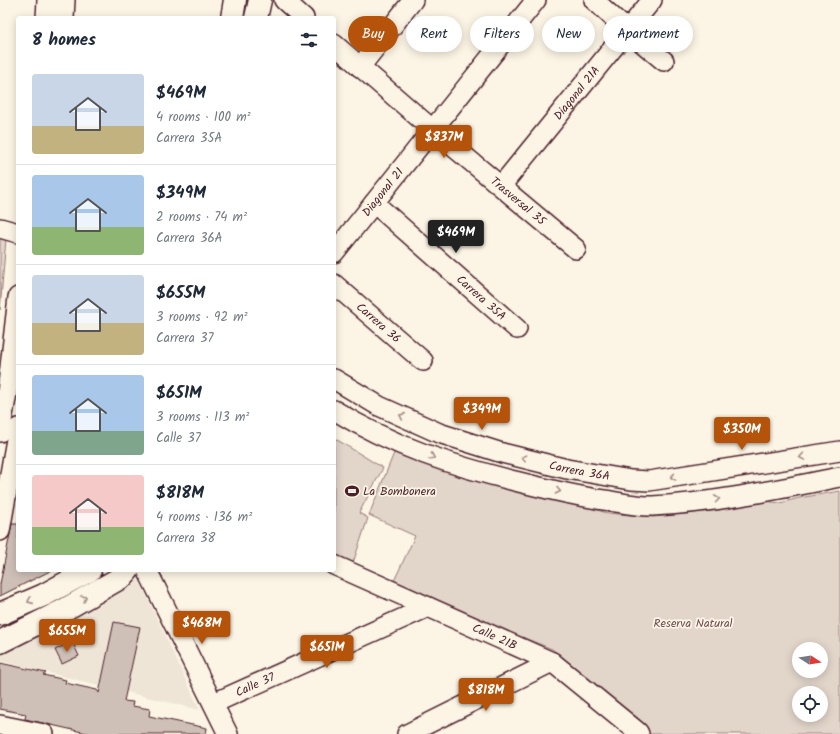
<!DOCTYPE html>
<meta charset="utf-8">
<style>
:root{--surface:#fff;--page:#f6f6f7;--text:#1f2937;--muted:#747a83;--line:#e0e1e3;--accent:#b45309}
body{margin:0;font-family:Kalam,sans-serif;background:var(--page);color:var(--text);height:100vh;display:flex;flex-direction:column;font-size:15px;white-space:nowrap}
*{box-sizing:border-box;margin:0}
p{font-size:13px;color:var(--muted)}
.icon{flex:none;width:22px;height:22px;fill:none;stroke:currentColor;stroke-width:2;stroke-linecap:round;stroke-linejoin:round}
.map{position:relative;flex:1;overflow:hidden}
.details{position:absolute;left:16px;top:16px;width:320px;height:556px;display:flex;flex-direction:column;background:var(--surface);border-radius:4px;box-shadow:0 2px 10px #0003}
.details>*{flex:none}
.hud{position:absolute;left:348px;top:16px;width:380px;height:36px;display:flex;gap:8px}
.needle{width:26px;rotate:102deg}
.buttons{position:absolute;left:792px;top:642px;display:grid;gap:8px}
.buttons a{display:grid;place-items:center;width:36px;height:36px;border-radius:50%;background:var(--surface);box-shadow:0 2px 10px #0003;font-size:20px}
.price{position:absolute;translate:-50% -34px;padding:0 9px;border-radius:4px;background:var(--accent);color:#fff;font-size:13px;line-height:26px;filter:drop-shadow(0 1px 2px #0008)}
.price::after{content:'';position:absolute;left:50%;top:24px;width:12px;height:9px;margin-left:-6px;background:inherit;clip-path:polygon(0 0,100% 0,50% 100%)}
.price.current{background:#222;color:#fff}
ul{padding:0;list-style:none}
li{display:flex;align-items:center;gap:12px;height:100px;padding:0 16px}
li+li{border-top:1px solid var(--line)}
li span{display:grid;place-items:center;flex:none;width:112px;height:80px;border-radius:4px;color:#555}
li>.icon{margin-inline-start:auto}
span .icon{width:48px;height:48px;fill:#fffc;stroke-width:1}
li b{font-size:17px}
h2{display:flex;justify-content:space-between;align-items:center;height:48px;padding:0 16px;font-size:17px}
.pill{padding:0 14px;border-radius:18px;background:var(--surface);box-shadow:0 2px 10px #0003;font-size:14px;line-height:36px}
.pill.current{background:var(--accent);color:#fff}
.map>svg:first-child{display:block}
.built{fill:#eee5d7}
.green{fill:#e2d5ca;stroke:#967a7a;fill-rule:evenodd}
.building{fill:#cfc0b7;stroke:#4a1f2b}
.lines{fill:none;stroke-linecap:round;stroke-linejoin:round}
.minor-casing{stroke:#4a1f2b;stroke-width:22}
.secondary-casing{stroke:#4a1f2b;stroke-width:25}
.minor{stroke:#fcf5e5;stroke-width:19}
.secondary{stroke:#fcf5e5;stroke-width:22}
.oneway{stroke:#a38a88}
.labels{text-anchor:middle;stroke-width:3.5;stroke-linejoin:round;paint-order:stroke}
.street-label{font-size:12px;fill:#4a1f2b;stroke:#fcf5e5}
.poi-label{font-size:12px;fill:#4a1f2b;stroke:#fcf5e5;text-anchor:start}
.park-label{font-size:12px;fill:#704c53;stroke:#fcf5e5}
</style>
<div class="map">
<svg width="840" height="734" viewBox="0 0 840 734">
<rect width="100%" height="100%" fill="#fcf5e5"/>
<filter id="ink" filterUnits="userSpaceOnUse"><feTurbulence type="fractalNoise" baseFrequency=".025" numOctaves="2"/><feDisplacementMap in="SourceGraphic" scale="8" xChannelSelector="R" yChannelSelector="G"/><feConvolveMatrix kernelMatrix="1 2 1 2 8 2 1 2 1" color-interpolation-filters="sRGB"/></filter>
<g filter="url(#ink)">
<path class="built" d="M139,580L200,710L0,661V656Z"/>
<g class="green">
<path d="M0,238L6,239L0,310Z"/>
<path d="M334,438L383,468L359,513L368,518L352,566L334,558Z"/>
<path d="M396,448L607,513L653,517L719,510L758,500L780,503L799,498L840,491V734H647L639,719L552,649L439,604L393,583L415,536L369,515ZM799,649H821V671H799ZM799,693H821V715H799Z"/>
</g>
<g class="building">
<path d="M12,524H18V570H52L0,596V584Z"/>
<path d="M114,622L140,627L124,701L133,702L132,706L150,709L149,716L207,728L206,734H91L25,719L26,714L0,709V663L46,673L43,675L66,680L65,683L97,690L99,693Z"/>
<path d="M72,641L79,656L62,664L55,650Z"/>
</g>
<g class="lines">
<defs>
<g id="minor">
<path d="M284,0L304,18"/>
<path d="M594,0L627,30L664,61"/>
<path d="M46,18L47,0"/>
<path d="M64,18L65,0"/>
<path id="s1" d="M334,44L432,129L576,249"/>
<path d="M360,67L413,0"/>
<path id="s2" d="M501,186L652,0"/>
<path id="s3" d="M374,203L517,329"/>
<path d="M0,228L18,233"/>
<path id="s4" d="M334,253L536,0"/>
<path id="s5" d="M334,284L423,361"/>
<path id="s6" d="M334,379L379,406L439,433L502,453L567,469L631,480L649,481L840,451"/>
<path d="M334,410C392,446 453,466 519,482C547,489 575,496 604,500C618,502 639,507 652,506C714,503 780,489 840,477"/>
<path d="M0,432L7,393L18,297"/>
<path d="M0,531L18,428"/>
<path id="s7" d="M334,565L552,662L638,732L639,734"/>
<path d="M147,570L228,734"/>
<path id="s8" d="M214,703L428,607"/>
<path d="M0,725L44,734"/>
<path d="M407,734L552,662"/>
</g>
<g id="secondary">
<path d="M232,18L235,0"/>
<path d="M256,18L260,0"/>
<path d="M0,614L44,595L90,570"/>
<path d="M0,642L64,610L122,577L128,570"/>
</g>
</defs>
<use href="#minor" class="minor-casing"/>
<use href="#secondary" class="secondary-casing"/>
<use href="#minor" class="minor"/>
<use href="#secondary" class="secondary"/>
</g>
<defs><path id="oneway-chevron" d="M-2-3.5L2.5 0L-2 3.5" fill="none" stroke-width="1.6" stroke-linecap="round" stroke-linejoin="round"/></defs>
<g class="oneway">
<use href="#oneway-chevron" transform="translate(402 416) rotate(-156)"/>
<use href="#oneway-chevron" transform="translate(432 457) rotate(22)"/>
<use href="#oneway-chevron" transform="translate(802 457) rotate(170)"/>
<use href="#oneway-chevron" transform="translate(524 458) rotate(-167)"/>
<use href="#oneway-chevron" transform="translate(673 477) rotate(171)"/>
<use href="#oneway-chevron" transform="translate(558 491) rotate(13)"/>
<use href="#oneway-chevron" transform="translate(717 499) rotate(-8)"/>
<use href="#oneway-chevron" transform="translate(84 598) rotate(-30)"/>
<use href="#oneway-chevron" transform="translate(30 601) rotate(156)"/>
</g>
</g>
<defs>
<symbol id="stadium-bare" viewBox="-9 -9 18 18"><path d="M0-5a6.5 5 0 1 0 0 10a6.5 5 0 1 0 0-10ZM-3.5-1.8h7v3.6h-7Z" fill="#4a1f2b" stroke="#fcf5e5" stroke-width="2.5" paint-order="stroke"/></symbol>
</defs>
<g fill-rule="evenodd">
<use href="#stadium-bare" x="342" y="481" width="20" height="20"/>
</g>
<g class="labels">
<g class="street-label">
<text dy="4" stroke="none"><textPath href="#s2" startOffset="120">Diagonal 21A</textPath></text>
<text dy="4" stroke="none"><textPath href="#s4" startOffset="78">Diagonal 21</textPath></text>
<text dy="4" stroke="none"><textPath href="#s1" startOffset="242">Trasversal 35</textPath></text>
<text dy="4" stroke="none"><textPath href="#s3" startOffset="143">Carrera 35A</textPath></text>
<text dy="4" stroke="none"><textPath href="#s5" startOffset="59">Carrera 36</textPath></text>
<text dy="4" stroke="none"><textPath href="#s6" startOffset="264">Carrera 36A</textPath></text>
<text dy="4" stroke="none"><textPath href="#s7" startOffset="176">Calle 21B</textPath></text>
<text dy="4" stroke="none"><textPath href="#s8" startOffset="45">Calle 37</textPath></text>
</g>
<g class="poi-label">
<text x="363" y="495">La Bombonera</text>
</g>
<g class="park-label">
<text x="693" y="627">Reserva Natural</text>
</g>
</g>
</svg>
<div class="buttons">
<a><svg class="needle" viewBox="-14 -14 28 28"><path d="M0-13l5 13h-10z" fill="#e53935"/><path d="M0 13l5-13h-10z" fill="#747a83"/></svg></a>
<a><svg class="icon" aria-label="locate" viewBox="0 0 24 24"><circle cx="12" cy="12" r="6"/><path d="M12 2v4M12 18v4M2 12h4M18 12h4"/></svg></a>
</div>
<b class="price" style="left:444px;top:159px">$837M</b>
<b class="price current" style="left:456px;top:254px">$469M</b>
<b class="price" style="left:482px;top:431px">$349M</b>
<b class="price" style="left:742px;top:451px">$350M</b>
<b class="price" style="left:202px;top:645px">$468M</b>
<b class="price" style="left:67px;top:653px">$655M</b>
<b class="price" style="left:327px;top:669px">$651M</b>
<b class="price" style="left:486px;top:712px">$818M</b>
<div class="hud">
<a class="pill current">Buy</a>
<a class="pill">Rent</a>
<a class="pill">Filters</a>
<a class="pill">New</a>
<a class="pill">Apartment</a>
</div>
<section class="details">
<h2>8 homes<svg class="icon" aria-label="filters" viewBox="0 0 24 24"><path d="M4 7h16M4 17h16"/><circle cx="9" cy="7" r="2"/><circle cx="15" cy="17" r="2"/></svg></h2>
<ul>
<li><span style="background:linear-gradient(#c9d6e8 65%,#c2b280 0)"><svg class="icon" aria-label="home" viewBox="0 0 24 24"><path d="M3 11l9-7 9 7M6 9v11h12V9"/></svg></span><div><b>$469M</b><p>4 rooms · 100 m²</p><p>Carrera 35A</p></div></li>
<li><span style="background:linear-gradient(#a9c7e8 65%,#8fb573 0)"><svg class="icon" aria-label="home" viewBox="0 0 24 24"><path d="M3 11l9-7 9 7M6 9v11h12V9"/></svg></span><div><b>$349M</b><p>2 rooms · 74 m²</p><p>Carrera 36A</p></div></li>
<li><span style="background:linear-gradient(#c9d6e8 60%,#c2b280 0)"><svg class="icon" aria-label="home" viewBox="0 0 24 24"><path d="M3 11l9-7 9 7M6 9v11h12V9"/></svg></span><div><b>$655M</b><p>3 rooms · 92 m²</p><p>Carrera 37</p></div></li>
<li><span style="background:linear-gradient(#a9c7e8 70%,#7fa58c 0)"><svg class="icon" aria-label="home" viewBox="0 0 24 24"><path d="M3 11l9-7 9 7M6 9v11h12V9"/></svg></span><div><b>$651M</b><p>3 rooms · 113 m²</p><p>Calle 37</p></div></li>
<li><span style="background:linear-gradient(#f6c9c9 65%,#8fb573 0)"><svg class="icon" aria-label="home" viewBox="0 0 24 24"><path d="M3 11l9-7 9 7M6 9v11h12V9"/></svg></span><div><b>$818M</b><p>4 rooms · 136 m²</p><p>Carrera 38</p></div></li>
</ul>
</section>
</div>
